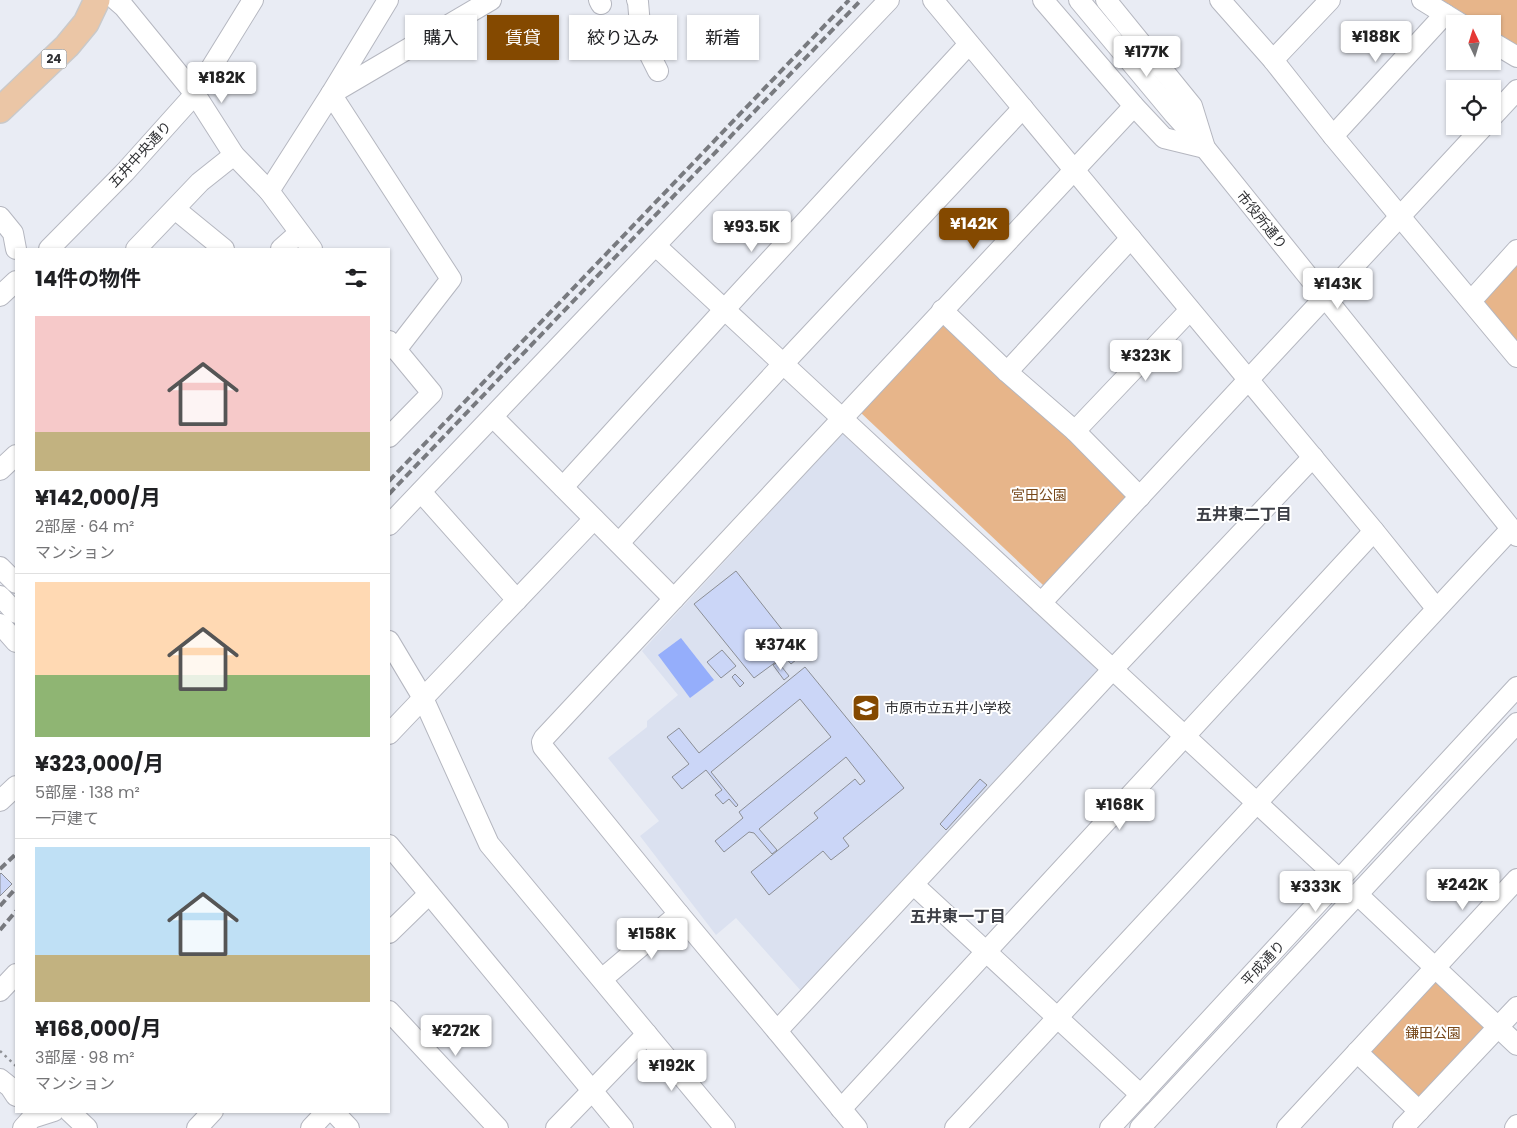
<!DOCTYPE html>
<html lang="ja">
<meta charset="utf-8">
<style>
:root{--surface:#fff;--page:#f2f2f2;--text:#202124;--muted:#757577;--line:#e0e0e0;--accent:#844900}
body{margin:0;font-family:Poppins,"Noto Sans JP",sans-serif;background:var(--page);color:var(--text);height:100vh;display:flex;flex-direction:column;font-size:19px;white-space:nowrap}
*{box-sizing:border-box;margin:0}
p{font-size:16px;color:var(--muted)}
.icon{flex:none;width:28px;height:28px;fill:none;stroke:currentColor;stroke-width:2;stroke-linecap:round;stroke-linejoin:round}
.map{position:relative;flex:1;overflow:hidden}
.sheet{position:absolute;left:15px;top:248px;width:375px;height:865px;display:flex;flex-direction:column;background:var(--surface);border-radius:0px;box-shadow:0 1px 4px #0004}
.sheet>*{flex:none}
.hud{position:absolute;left:405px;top:15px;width:475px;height:45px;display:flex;gap:10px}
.needle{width:32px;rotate:356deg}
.fabs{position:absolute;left:1446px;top:15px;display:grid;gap:10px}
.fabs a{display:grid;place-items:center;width:55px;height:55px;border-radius:0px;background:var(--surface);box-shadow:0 1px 4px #0004;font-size:25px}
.price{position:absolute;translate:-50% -42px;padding:0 11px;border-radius:5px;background:#fff;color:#222;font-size:16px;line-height:32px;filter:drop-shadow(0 1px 2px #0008)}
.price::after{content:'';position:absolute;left:50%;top:30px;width:15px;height:11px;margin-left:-8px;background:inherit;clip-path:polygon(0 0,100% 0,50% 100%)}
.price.current{background:var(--accent);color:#fff}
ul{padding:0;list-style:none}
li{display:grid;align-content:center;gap:10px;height:265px;padding:0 20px}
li+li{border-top:1px solid var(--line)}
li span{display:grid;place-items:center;height:155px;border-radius:0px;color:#555}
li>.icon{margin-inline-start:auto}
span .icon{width:90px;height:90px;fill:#fffc;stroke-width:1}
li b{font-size:21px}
h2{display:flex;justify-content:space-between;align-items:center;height:60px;padding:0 20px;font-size:21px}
.pill{padding:0 18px;border-radius:0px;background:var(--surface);box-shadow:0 1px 4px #0004;font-size:18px;line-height:45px}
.pill.current{background:var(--accent);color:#fff}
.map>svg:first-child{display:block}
.built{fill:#dbe1f0}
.green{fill:#e7b58a}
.water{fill:#95aefb}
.building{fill:#cbd6f7;stroke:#8b8e95}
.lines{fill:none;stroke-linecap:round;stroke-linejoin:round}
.minor-casing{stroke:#b5b7c0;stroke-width:22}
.major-casing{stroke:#c9c9ca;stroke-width:28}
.path{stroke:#8f9196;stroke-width:2.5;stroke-dasharray:2.5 4;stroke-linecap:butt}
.minor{stroke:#fff;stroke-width:20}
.major{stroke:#ebc6a6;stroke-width:25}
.rail{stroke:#787a7f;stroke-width:4;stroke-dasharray:8 4;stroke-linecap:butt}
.labels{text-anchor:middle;stroke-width:4;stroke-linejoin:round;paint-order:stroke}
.shield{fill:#fff;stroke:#6e6f71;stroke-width:1}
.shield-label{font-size:12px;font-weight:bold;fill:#303134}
.street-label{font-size:14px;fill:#303134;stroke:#fff}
.park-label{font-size:14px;fill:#77481a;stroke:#fff}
.poi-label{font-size:14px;fill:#303134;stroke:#fff;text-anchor:start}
.quarter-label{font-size:16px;font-weight:bold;fill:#3e4047;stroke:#fff}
</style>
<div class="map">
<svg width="1517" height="1128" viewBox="0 0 1517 1128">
<rect width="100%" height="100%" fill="#e9ecf4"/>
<path class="built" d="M842,434L852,435L1097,661L1099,676L802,992L736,918L716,935L640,836L659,821L608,758L647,727V721L678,695L642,651Z"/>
<g class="green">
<path d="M1442,0H1517V45L1493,30L1492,24H1481Z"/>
<path d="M1517,250V357L1471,301Z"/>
<path d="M947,322L1127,491L1125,500L1049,584L1043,585L860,412Z"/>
<path d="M1432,978L1485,1022L1486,1033L1418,1098L1372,1055L1370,1046Z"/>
</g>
<path class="water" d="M681,638L714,680L690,698L658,655Z"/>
<g class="building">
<path d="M736,571L802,655L791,664L784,656L754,678L694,604Z"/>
<path d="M722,650L736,666L721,678L707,662Z"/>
<path d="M778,662L789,676L784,680L773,665Z"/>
<path d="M805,667L904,788L843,838L849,846L831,860L823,851L769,895L751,872L818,818L814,813L855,779L860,785L865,781L846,757L759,829L777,850L772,854L754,833L749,832L724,852L715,841L743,818L739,812L831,737L800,699L711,772L738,805L736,807L729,799L723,804L715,795L722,790L706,770L682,789L672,777L689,764L667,737L679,728L699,753Z"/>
<path d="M735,674L744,683L740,687L732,677Z"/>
<path d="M980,779L987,785L946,830L940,824Z"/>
<path d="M1,873L12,884L0,896V874Z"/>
</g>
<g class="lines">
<defs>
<g id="minor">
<path d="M116,0L124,7L195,94L234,155L269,191L312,249"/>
<path d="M599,0L601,4"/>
<path d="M637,0L638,2L641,37L658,71"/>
<path d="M933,0L1374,531L1436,608"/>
<path d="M1043,0L1134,106L1164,138L1205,148L1192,106L1106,0"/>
<path d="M1079,0L1174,114L1205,148L1517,536"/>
<path d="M1220,0L1273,60L1333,136L1517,357"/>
<path d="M1422,0L1461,24"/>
<path d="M1492,42L1517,57"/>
<path d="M1273,60L1330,0"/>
<path d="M1492,117L1517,90"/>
<path d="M1333,136L1445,14"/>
<path d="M269,191L331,94L388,0"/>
<path d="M175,209L224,249"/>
<path d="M0,217L13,233L16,249"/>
<path d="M656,246L1340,880"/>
<path d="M49,249L125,172L195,94L253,0"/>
<path d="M136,249L200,182L234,155"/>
<path d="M281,249L299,233"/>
<path d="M0,296L16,281"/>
<path d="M1471,301L1517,250"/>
<path d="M942,310L1007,372L1075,431L1140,497"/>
<path d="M389,341L432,393L389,437"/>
<path d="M396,350L451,279L331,94L491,0"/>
<path d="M1007,372L1131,238"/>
<path d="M493,417L674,599"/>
<path d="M1075,431L1190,310"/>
<path d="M0,470L16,455"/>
<path d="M563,487L724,310L969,44"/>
<path d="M421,492L517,600"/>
<path d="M389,525L889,0"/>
<path d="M619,543L783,364L1023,108"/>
<path d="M0,567L16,583"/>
<path d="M0,596L16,613"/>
<path d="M1041,603L1484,126"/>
<path d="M0,624L16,642"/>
<path d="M389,641L423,698L489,844L725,1128"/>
<path d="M389,734L594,519"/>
<path d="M0,801L16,786"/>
<path d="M389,845L623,1128"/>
<path d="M914,885L1141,1095"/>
<path d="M1357,894L1517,1045"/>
<path d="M389,933L429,894"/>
<path d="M602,979L679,914"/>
<path d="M0,991L16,974"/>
<path d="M389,1011L498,1128"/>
<path d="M777,1031L1113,669L1313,457"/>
<path d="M1357,1052L1419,1111"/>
<path d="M0,1079L10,1087L16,1096"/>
<path d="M841,1109L1374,531"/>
<path d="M69,1111L87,1128"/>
<path d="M333,1111L349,1128"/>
<path d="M23,1128L32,1118L54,1111"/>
<path d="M197,1128L213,1111"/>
<path d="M311,1128L327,1111"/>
<path d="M556,1128L647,1034"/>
<path d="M857,1128L777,1031L679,914L543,747L542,742L544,738L1134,106"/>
<path d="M955,1128L1511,529"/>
<path d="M1110,1128L1517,687"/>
<path d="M1140,1128L1517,723"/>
<path d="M1287,1128L1517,879"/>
<path d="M1403,1128L1517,1007"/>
<path d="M1515,1128L1517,1125"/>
</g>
<path id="major" d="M0,110L67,46L86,23L97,0"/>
</defs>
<use href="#minor" class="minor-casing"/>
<use href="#major" class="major-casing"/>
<path class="path" d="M0,1051L16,1066"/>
<use href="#minor" class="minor"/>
<use href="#major" class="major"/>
<g class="rail">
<path d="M389,481L849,0"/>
<path d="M389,494L861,0"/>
<path d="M0,869L16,854"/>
<path d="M0,906L16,888"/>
<path d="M0,930L16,911"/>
</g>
</g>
<defs>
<symbol id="school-square" viewBox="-11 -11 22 22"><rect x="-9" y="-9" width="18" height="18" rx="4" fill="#844900" stroke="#fff"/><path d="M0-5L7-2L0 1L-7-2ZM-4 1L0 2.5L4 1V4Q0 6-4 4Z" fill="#fff"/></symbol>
</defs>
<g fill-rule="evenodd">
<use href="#school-square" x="850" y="692" width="32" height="32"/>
</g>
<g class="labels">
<rect class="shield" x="41.5" y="49.5" width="25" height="19" rx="4"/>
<g class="shield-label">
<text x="54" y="63">24</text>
</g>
<g class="street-label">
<text transform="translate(140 154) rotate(-47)" y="5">五井中央通り</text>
<text transform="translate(1262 220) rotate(51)" y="5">市役所通り</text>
<text transform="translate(1263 963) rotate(-47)" y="5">平成通り</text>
</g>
<g class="park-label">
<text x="1039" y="500">宮田公園</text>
<text x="1433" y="1038">鎌田公園</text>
</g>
<g class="poi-label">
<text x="885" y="713">市原市立五井小学校</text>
</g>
<g class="quarter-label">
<text x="1244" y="520">五井東二丁目</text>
<text x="958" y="922">五井東一丁目</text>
</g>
</g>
</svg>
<div class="fabs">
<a><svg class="needle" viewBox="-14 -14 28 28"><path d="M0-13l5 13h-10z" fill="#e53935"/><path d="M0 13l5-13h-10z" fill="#757577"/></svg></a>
<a><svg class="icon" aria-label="locate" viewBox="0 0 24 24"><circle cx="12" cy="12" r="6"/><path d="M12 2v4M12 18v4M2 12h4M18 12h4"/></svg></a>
</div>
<b class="price" style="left:1376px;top:63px">¥188K</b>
<b class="price" style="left:1147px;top:78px">¥177K</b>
<b class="price" style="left:222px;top:104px">¥182K</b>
<b class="price current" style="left:974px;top:250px">¥142K</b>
<b class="price" style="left:752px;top:253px">¥93.5K</b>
<b class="price" style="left:1338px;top:310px">¥143K</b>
<b class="price" style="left:1146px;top:382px">¥323K</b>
<b class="price" style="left:781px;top:671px">¥374K</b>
<b class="price" style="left:1120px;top:831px">¥168K</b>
<b class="price" style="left:1463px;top:911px">¥242K</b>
<b class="price" style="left:1316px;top:913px">¥333K</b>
<b class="price" style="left:652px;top:960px">¥158K</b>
<b class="price" style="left:456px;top:1057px">¥272K</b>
<b class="price" style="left:672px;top:1092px">¥192K</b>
<div class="hud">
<a class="pill">購入</a>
<a class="pill current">賃貸</a>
<a class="pill">絞り込み</a>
<a class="pill">新着</a>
</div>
<section class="sheet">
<h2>14件の物件<svg class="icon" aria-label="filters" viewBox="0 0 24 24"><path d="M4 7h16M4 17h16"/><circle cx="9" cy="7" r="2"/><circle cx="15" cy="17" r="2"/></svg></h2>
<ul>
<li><span style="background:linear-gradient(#f6c9c9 75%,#c2b280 0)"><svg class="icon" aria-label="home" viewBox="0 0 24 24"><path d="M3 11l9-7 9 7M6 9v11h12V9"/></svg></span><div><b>¥142,000/月</b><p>2部屋 · 64 m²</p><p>マンション</p></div></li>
<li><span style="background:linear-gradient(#ffd9b3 60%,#8fb573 0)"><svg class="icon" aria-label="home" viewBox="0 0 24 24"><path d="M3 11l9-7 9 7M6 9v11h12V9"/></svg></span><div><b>¥323,000/月</b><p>5部屋 · 138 m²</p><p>一戸建て</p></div></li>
<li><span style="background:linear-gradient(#bfe0f5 70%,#c2b280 0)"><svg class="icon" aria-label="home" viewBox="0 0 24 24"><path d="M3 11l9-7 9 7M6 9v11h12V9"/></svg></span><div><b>¥168,000/月</b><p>3部屋 · 98 m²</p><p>マンション</p></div></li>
</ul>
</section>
</div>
